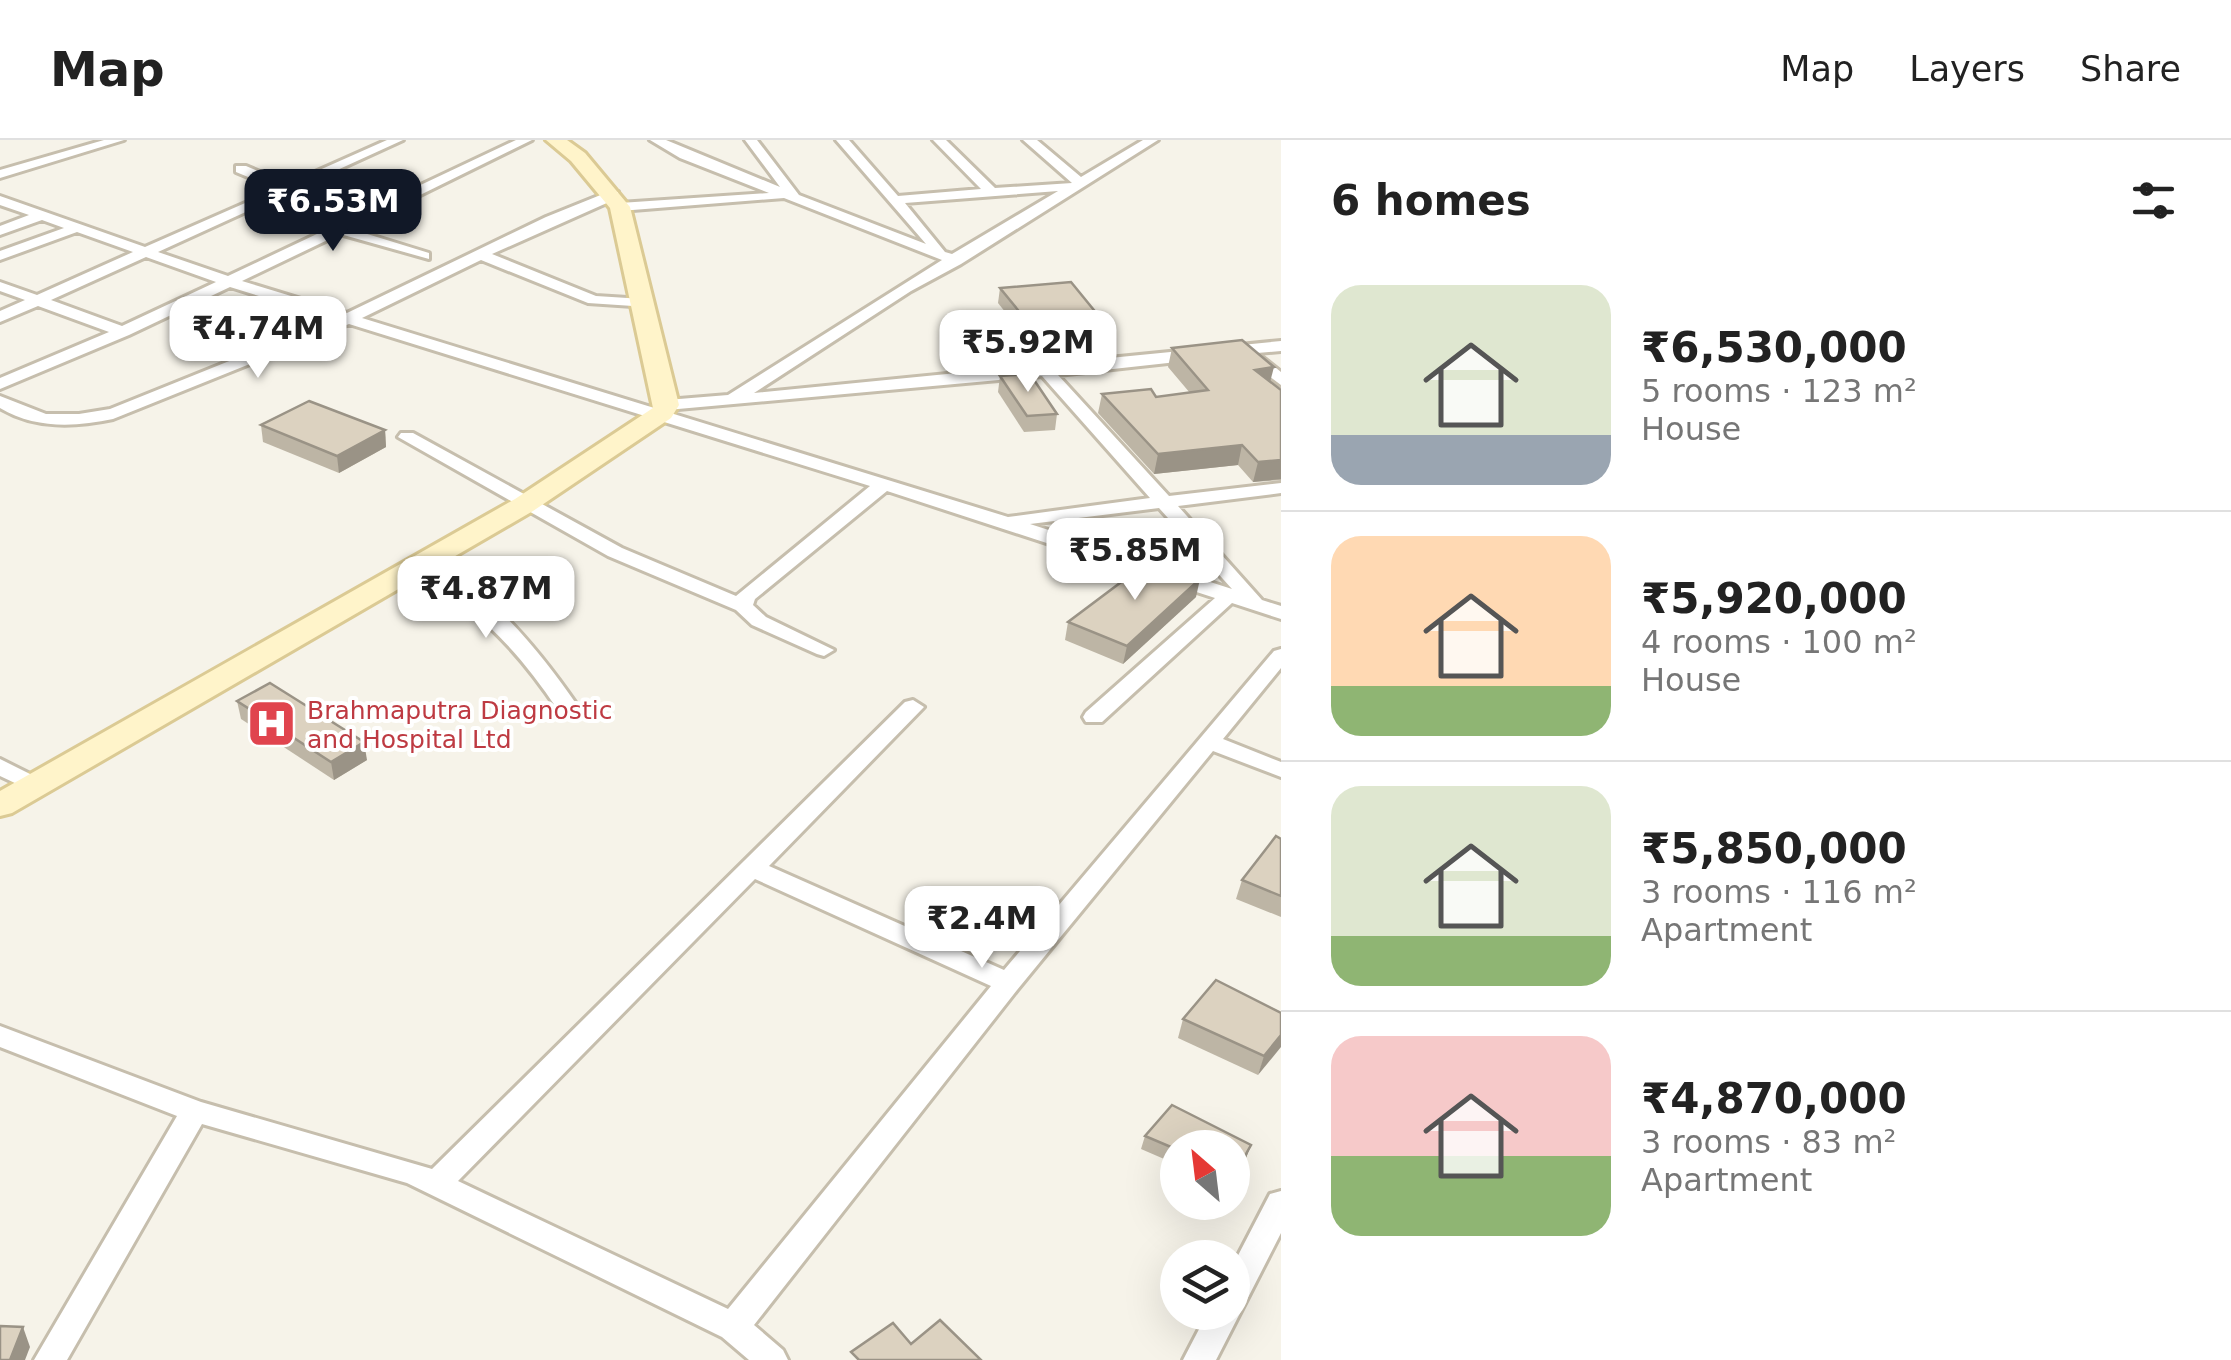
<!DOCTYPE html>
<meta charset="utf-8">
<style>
:root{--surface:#fff;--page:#f2f2f2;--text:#222;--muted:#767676;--line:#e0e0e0;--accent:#111827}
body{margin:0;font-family:"DejaVu Sans",sans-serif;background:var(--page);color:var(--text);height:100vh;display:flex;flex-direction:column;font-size:38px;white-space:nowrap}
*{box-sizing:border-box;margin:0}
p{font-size:32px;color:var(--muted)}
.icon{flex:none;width:55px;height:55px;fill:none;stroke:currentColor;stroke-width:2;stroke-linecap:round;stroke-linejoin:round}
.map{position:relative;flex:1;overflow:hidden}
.sheet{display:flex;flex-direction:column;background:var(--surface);width:950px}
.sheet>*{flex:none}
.needle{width:65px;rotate:332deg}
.tools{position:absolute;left:1160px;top:990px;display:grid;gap:20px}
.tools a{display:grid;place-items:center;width:90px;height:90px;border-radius:50%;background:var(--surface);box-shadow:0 10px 40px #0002;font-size:50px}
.price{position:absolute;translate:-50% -85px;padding:0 22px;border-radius:20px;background:#fff;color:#222;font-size:32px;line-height:65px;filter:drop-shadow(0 2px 5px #0008)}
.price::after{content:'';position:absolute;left:50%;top:60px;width:30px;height:22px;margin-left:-15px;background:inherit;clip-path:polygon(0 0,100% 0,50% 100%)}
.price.current{background:var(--accent);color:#fff}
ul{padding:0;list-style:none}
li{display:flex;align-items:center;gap:30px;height:250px;padding:0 50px}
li+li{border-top:2px solid var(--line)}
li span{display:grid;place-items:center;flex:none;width:280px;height:200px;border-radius:30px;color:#555}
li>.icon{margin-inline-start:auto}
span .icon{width:120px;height:120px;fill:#fffc;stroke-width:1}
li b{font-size:42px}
h2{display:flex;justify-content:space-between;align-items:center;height:120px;padding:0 50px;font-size:42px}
header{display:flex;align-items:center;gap:60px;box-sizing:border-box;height:140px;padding:0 50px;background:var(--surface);border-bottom:2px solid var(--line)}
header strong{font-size:48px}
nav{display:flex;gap:55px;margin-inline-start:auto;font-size:35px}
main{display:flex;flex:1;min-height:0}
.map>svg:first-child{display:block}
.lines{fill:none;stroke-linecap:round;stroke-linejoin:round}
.minor-casing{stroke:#c6bead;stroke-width:6}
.secondary-casing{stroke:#dbca94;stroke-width:6}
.minor{fill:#fff;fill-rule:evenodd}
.secondary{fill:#fff4ca;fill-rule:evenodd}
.wall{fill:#bdb5a5}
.shaded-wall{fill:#9a9386}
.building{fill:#dcd2c0;stroke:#9a9386;stroke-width:2.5}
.labels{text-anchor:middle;stroke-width:8;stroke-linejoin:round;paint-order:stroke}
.health-label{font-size:25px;fill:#be3a42;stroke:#fff;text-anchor:start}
</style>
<header>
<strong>Map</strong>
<nav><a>Map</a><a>Layers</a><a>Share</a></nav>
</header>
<main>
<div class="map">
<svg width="1281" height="1220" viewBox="0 0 1281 1220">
<rect width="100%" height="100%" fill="#f6f3e9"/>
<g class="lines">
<defs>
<g id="minor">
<path d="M104,0H124L0,38V30Z"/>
<path d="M387,0H403L158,112L228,136L516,0H532L351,89L429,113V119L340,94L242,141L347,173L546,77L608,52H618V58L492,114L596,156L643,159L651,164L648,167L588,163L481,120L362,178L1008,377L1150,358L1042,236L667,270L659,265L667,260L728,255L942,120L784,58L620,71L613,67L620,63L769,53L680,18L650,0H666L780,47L745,0H757L799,55L926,104L836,0H849L898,56L981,49L933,0H946L995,48L1072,43L1023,0H1037L1081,37L1143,0H1158L961,124L911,151L754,253L1281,201V211L1257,213L1281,232V245L1241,215L1058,235L1169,356L1281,343V353L1178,366L1262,460L1281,466V479L1232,463L1102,582H1086L1083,577L1086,572L1215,458L887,351L755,459L753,465L766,477L834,510L824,516L817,514L752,485L736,470L608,416L398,297L401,293H413L622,408L736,456L870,346L349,184L113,279C75,287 35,289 0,268V256L46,274H79L110,269L334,179L230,147L129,195L0,249V238L109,192L38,166L0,182V171L25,160L0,151V142L37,155L133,112L77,92L0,120V111L64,88L42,80L0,95V86L29,75L0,65V56L145,107L277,49L236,32V26H246L288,44ZM1058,51L952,114L945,112L905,63ZM146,117L216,142L122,186L51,160ZM1159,368L1232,449L1030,384Z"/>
<path d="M418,419C482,437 541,513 577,565L574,570H558C515,506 477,469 411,429L408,425Z"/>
<path d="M1281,509V528L1223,599L1281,622V637L1213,611L1017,850L754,1185L783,1210L788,1220H749L722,1197L407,1043L202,984L67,1220H34L177,976L0,907V886L201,962L432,1029L905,562L913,560L924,567L769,726L1004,830L1274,511ZM755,739L991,846L728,1169L458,1041Z"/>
<path d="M0,619L42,640L46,645L34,652L0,636Z"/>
<path d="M1281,1051V1093L1216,1220H1183L1208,1172H1232V1127L1270,1054Z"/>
</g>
<path id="secondary" d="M546,0H567L585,13L630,67L679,265L671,278L533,371L12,673L0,676V651L515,359L653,268L610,68L571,21Z"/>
</defs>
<use href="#minor" class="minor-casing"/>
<use href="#secondary" class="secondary-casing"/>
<use href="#minor" class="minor"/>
<use href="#secondary" class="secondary"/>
</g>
<g class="wall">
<path d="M1000,148L1102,180L1099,195L1028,201L998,163Z"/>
<path d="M1172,208L1270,242L1281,250V340L1253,342L1238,325L1154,334L1098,273L1102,254L1156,257L1190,253L1168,227Z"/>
<path d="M1000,236L1057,274L1055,290L1024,292L998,252Z"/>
<path d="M261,285L385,290L386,307L339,333L263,302Z"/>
<path d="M1196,457L1123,524L1065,500L1068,482Z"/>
<path d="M237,561L367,620L334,640L241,579Z"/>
<path d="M1281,699V777L1236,759L1242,740Z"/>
<path d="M1281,873L1258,935L1178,898L1183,879Z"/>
<path d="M1172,965L1251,1005L1246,1018L1232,1043V1008H1178V1025L1141,1009L1145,996Z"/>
</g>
<g class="shaded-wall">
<path d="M1274,227L1269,246L1255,230Z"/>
<path d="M385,290L386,307L339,333L337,316Z"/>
<path d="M1242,305L1238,325L1154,334L1158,314Z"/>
<path d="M1281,320V339L1253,342L1258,322Z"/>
<path d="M1200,439L1196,457L1123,524L1127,506Z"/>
<path d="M364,602L367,620L334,640L331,622Z"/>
<path d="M1281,895V907L1258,935L1264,916Z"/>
<path d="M1251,1005L1246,1018L1232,1043L1234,1035Z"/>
<path d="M23,1187L30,1207L25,1220H10Z"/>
</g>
<g class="building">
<path d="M1071,142L1102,180L1031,186L1000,148Z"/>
<path d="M1242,200L1274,227L1255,230L1281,250V320L1258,322L1242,305L1158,314L1102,254L1151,249L1156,257L1208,250L1172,208Z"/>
<path d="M1030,234L1057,274L1027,276L1000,236Z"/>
<path d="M309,261L385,290L337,316L261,285Z"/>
<path d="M1148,422L1200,439L1127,506L1068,482Z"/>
<path d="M270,543L364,602L331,622L237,561Z"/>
<path d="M1276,696L1281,699V756L1242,740Z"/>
<path d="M1216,840L1281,873V895L1264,916L1183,879Z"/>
<path d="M1172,965L1251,1005L1234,1035L1232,1034V1008H1178V1010L1145,996Z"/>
<path d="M940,1180L981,1220H859L851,1212L893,1183L911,1204Z"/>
<path d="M0,1186L23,1187L10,1220H0Z"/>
</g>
<defs>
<symbol id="hospital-square" viewBox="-11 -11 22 22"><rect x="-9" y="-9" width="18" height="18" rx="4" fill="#e0444e" stroke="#fff"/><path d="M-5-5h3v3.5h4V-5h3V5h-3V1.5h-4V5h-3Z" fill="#fff"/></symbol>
</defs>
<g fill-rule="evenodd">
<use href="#hospital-square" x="244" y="556" width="55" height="55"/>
</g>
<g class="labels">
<g class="health-label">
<text x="307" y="579">Brahmaputra Diagnostic<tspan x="307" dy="29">and Hospital Ltd</tspan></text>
</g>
</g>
</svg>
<div class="tools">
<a><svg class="needle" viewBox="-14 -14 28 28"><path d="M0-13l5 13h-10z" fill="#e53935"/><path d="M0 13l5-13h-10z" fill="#767676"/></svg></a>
<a><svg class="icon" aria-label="layers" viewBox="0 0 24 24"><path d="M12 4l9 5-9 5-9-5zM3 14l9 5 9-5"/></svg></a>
</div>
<b class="price current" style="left:333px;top:114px">₹6.53M</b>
<b class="price" style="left:258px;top:241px">₹4.74M</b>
<b class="price" style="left:1028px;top:255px">₹5.92M</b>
<b class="price" style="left:1135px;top:463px">₹5.85M</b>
<b class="price" style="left:486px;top:501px">₹4.87M</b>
<b class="price" style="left:982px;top:831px">₹2.4M</b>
</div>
<section class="sheet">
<h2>6 homes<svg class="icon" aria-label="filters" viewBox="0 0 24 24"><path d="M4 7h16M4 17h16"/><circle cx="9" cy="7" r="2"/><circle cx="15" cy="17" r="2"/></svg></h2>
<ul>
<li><span style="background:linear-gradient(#dfe7d0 75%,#9aa5b1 0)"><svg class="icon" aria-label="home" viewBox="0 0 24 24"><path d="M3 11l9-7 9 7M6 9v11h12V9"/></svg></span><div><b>₹6,530,000</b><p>5 rooms · 123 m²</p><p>House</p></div></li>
<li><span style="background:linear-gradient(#ffd9b3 75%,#8fb573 0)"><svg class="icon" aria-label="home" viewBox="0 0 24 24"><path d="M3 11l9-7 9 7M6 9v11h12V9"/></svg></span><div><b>₹5,920,000</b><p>4 rooms · 100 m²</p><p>House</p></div></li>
<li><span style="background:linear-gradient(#dfe7d0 75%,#8fb573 0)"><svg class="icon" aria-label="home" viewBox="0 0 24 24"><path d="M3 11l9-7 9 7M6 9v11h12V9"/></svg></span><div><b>₹5,850,000</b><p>3 rooms · 116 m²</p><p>Apartment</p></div></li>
<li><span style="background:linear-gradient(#f6c9c9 60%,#8fb573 0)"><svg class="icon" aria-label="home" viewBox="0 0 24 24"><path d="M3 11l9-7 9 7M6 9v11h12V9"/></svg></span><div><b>₹4,870,000</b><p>3 rooms · 83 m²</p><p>Apartment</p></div></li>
</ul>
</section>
</main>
